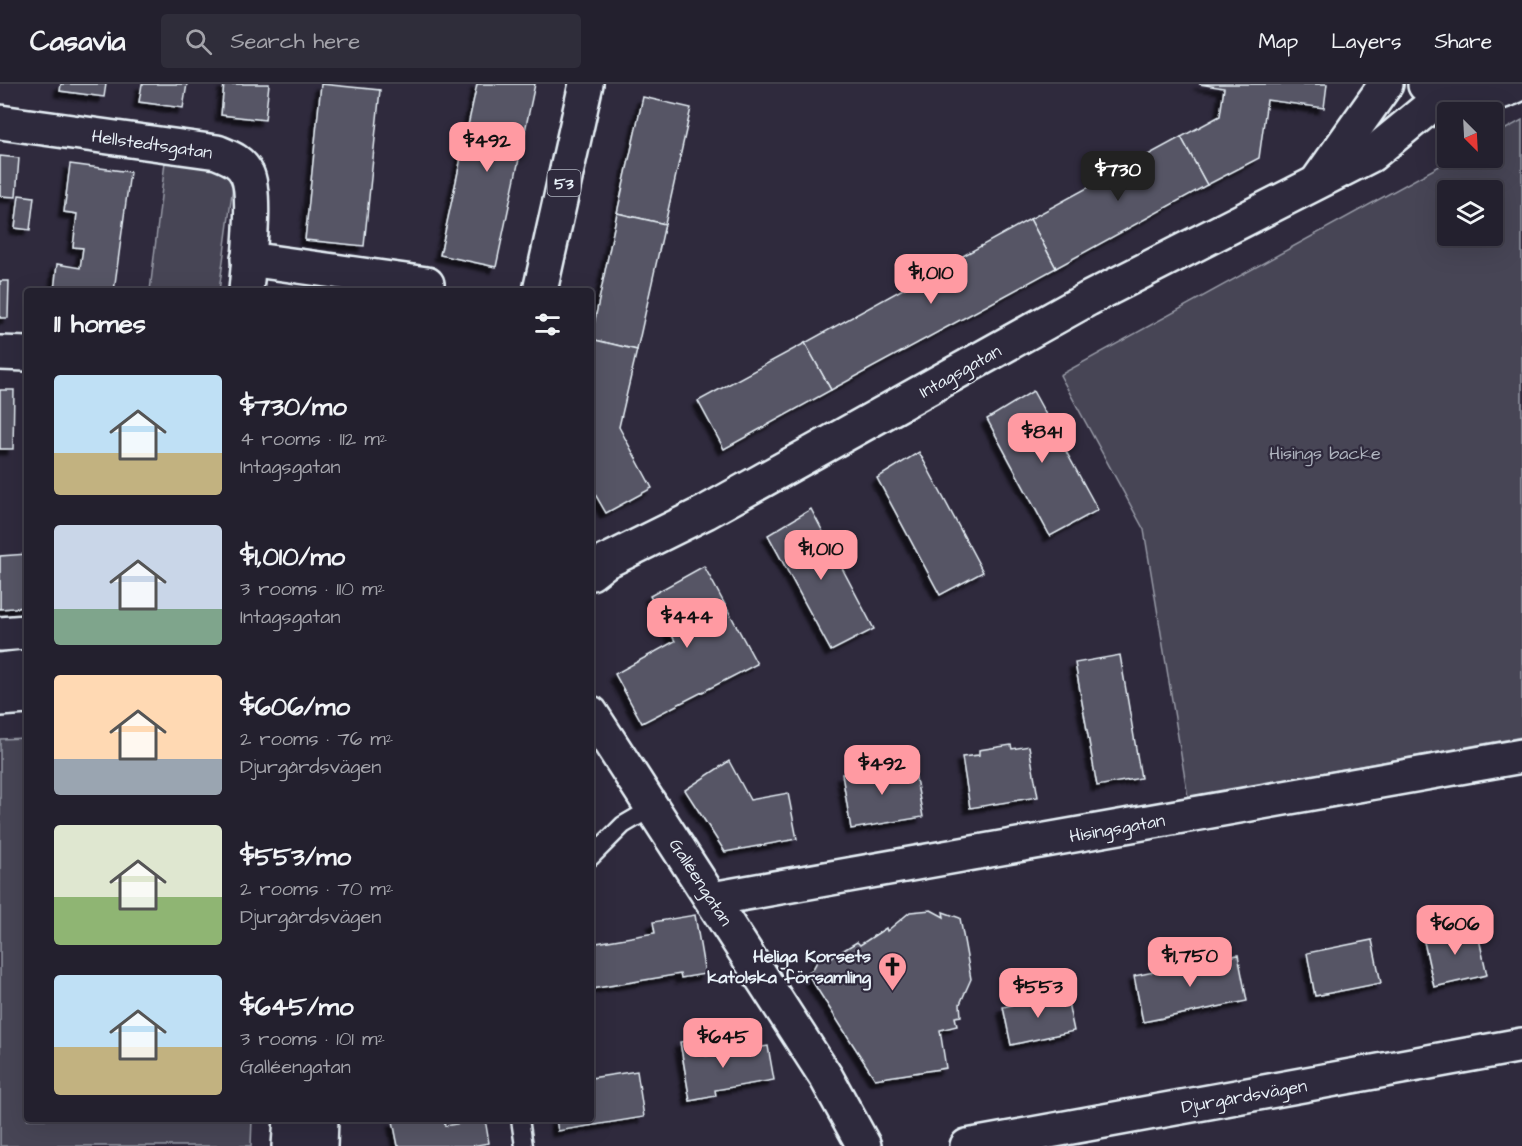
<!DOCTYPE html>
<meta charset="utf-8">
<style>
:root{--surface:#23202e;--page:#2f2d3a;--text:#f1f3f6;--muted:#a3a3aa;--line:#403e4a;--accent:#ff9aa2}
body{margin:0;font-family:"Architects Daughter",sans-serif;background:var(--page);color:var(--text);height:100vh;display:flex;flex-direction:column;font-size:22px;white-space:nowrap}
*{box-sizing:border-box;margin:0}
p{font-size:20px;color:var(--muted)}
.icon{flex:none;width:33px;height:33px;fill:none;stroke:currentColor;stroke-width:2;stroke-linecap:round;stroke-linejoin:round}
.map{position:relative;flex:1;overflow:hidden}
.panel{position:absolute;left:24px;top:204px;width:570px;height:834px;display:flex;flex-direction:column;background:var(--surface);border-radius:6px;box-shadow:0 6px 24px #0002,0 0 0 2px var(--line)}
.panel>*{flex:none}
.needle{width:39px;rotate:156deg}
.controls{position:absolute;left:1437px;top:18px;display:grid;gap:12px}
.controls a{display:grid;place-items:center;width:66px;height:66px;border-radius:6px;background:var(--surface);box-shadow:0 6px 24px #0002,0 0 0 2px var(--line);font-size:30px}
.price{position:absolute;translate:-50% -51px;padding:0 14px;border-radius:12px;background:var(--accent);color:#111;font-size:20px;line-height:39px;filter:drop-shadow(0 2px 3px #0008)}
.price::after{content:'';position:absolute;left:50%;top:36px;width:18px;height:14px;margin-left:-9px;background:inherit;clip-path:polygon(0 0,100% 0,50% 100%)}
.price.on{background:#222;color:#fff}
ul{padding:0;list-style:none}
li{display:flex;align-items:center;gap:18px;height:150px;padding:0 30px}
li span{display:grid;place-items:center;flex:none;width:168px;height:120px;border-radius:6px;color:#555}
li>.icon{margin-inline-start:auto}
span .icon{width:72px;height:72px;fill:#fffc;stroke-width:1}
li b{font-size:26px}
h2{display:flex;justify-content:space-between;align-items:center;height:72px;padding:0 30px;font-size:26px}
header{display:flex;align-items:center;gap:36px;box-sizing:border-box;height:84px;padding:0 30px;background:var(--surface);border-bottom:2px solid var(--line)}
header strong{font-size:28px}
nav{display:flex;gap:33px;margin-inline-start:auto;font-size:21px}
.search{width:420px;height:54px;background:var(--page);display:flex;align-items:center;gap:15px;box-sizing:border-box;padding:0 21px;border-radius:6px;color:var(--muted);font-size:22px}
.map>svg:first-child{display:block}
.green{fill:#464455;stroke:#979aa6;stroke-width:1.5;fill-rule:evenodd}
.building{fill:#575565;stroke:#e8f1f8;stroke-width:1.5;filter:url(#shadow)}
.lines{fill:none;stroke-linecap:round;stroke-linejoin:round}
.lane-casing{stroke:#e8f1f8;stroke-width:21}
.street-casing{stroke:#e8f1f8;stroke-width:38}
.secondary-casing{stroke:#e8f1f8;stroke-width:38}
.primary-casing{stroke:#e8f1f8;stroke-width:38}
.lane{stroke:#2f2a3d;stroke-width:16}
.street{stroke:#2f2a3d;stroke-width:33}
.secondary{stroke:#2f2a3d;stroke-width:33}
.primary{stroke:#2f2a3d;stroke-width:33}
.labels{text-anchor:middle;stroke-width:4.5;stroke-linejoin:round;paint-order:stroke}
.shield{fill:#2f2a3d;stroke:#b0b5c0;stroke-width:1.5}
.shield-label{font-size:16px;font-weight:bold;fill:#e8f1f8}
.street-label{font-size:18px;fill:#e8f1f8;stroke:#2f2a3d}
.park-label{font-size:18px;fill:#afb4bf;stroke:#2f2a3d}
.poi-label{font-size:18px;font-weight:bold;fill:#e8f1f8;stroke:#2f2a3d;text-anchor:end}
</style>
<header>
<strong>Casavia</strong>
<div class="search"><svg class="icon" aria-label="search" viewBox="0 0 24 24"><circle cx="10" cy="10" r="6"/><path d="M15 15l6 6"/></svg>Search here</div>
<nav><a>Map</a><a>Layers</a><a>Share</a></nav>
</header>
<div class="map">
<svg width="1522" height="1062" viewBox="0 0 1522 1062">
<defs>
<filter id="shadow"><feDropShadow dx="-5.5" dy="5.5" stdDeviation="1.5" flood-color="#0009"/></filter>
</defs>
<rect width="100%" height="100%" fill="#2f2a3d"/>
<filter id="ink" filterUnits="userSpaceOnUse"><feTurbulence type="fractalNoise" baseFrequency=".0167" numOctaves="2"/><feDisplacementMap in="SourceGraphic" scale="12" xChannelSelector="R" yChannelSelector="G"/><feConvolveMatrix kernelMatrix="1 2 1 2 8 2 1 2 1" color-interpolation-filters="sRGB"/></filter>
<g filter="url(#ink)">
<g class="green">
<path d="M1522,36V653L1188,713L1144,446L1060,291L1454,74H1492L1493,52ZM1448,106H1492V152H1448Z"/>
<path d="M165,78L212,81L234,94L219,207H150Z"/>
<path d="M27,654V1035H252L251,1062H0V655Z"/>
</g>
<g class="building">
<path d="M61,0H106L104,13L60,7Z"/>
<path d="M142,0H187L183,24L139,18Z"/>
<path d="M224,0H269L265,36L221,31Z"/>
<path d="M321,0L380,6L364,162L305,156Z"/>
<path d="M477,0H535L496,183L440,171Z"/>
<path d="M1199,0H1327L1324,24L1267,16L1259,74L1207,101L1181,53L1220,32L1224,4Z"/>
<path d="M643,13L691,24L665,140L617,129Z"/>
<path d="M1181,53L1207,101L1056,184L1030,135Z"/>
<path d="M0,72L19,74L16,113L0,112Z"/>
<path d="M70,80L130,88L114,207H54L57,180L80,184L83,164L73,163L77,130L64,128Z"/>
<path d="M19,111L34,113L30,146L15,144Z"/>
<path d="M617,129L665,140L637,266L591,255Z"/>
<path d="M1030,135L1056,184L831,306L805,259Z"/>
<path d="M0,197H9L8,234H0Z"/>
<path d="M591,255L637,266L619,343L652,404L606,429L591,403Z"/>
<path d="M805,259L831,306L724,365L698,317Z"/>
<path d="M0,306H14L13,365H0Z"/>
<path d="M1033,307L1098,426L1050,452L987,335Z"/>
<path d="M919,368L983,488L940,511L877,394Z"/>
<path d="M811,425L874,545L831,567L768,451Z"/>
<path d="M27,470V523L0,525V472Z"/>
<path d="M704,482L757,580L642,639L615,590L675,557L650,512Z"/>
<path d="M1120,571L1141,694L1097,702L1075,579Z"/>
<path d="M1011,661L1012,665L1029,662L1038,713L970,724L962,673L979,671V666Z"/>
<path d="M729,677L750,716L788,709L797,755L725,768L685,706Z"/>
<path d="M913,678L923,733L851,745L842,690L896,685L895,681Z"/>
<path d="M931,826L944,833L943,828L960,834L971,895L960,920L961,932L955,933L957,942L940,946L946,984L875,995L807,889L813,885L819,874L829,875L857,858L860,861L886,844L887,847L910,828Z"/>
<path d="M695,831L705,890L681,894L680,890L591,905V860L655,849L653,838Z"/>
<path d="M1476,841L1487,891L1434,903L1423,853Z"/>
<path d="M1372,856L1381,899L1315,912L1307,869Z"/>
<path d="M1238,871L1247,917L1143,938L1134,892Z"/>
<path d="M1066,909L1074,947L1011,961L1003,923Z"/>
<path d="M703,954L706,972L768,962L774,996L715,1006L716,1012L690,1017L680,958Z"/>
<path d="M637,987L644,1033L558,1047L556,1035H591V994Z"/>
<path d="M444,1035L445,1042L485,1035L489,1059L472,1062H398L393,1037Z"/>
</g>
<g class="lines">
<defs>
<g id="lane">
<path d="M591,773L623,741L652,724"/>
<path d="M520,1035L524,1062"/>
</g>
<g id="street">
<path d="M0,38L217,68C229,73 241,77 247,90C257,110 248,182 246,207"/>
<path d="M248,175L427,200"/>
<path d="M0,269L27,270"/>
<path d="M0,550L27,548"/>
<path d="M591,629L826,993L864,1062"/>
<path d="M712,815L1522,672"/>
<path d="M967,1062L1522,961"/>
</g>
<g id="secondary">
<path d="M1425,1C1461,19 1485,17 1520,0"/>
<path d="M1319,95L1386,0"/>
<path d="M591,489L605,478L706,428L1088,215L1371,71L1444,11"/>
<path d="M0,586L27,583"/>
<path d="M0,615L27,613"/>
</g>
<g id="primary">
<path d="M540,207L586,0"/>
<path d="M289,1062L291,1035"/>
<path d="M320,1062L321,1035"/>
</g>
</defs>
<use href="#lane" class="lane-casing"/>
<use href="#street" class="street-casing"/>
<use href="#secondary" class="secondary-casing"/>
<use href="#primary" class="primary-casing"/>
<use href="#lane" class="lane"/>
<use href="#street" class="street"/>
<use href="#secondary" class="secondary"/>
<use href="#primary" class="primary"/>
</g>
</g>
<defs>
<symbol id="church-pin" viewBox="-11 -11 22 30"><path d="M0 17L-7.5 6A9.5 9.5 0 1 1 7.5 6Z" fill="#ff9aa2" stroke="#2f2a3d"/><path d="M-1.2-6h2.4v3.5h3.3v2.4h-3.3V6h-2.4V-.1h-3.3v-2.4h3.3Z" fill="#111"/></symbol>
</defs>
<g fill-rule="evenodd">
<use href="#church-pin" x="876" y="866" width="33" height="45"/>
</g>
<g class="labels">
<rect class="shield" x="547.5" y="86" width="33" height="26" rx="4.5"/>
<g class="shield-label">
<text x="564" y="105">53</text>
</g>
<g class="street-label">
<text transform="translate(152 60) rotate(8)" y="6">Hellstedtsgatan</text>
<text transform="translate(960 287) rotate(-29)" y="6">Intagsgatan</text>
<text transform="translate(1117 744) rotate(-10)" y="6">Hisingsgatan</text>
<text transform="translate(701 798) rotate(57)" y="6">Galléengatan</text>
<text transform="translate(1244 1012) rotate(-10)" y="6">Djurgårdsvägen</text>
</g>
<g class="park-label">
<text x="1325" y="375">Hisings backe</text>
</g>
<g class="poi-label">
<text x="871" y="878">Heliga Korsets<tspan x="871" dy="21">katolska församling</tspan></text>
</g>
</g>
</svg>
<div class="controls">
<a><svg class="needle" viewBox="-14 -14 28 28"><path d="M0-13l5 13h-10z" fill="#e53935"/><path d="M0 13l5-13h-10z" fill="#a3a3aa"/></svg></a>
<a><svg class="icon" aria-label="layers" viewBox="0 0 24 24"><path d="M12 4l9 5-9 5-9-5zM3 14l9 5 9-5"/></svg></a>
</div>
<b class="price" style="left:487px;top:89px">$492</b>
<b class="price on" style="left:1118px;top:118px">$730</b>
<b class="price" style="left:931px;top:221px">$1,010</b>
<b class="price" style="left:1042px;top:380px">$841</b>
<b class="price" style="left:821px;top:497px">$1,010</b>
<b class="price" style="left:687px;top:565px">$444</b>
<b class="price" style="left:882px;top:712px">$492</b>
<b class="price" style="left:1455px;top:872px">$606</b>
<b class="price" style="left:1190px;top:904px">$1,750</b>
<b class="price" style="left:1038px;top:935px">$553</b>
<b class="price" style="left:723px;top:985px">$645</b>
<section class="panel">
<h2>11 homes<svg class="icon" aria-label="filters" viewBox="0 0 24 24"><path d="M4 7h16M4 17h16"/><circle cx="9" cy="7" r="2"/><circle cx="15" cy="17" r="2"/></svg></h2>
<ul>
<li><span style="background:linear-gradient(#bfe0f5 65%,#c2b280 0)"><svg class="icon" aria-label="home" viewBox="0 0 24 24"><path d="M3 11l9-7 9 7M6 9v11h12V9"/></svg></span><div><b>$730/mo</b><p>4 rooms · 112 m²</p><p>Intagsgatan</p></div></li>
<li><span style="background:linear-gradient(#c9d6e8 70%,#7fa58c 0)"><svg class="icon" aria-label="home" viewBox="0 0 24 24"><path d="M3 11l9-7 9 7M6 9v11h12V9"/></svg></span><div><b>$1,010/mo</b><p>3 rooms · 110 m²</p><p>Intagsgatan</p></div></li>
<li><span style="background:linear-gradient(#ffd9b3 70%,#9aa5b1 0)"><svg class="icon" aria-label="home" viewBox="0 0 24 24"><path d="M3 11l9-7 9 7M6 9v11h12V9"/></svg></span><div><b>$606/mo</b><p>2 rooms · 76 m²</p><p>Djurgårdsvägen</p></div></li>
<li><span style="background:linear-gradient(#dfe7d0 60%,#8fb573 0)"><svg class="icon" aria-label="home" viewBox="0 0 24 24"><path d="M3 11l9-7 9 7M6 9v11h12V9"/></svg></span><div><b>$553/mo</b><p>2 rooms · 70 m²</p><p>Djurgårdsvägen</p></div></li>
<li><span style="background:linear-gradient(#bfe0f5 60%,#c2b280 0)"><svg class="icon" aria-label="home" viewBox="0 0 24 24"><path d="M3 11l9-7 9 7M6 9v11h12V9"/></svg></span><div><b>$645/mo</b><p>3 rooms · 101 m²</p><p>Galléengatan</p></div></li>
</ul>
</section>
</div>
